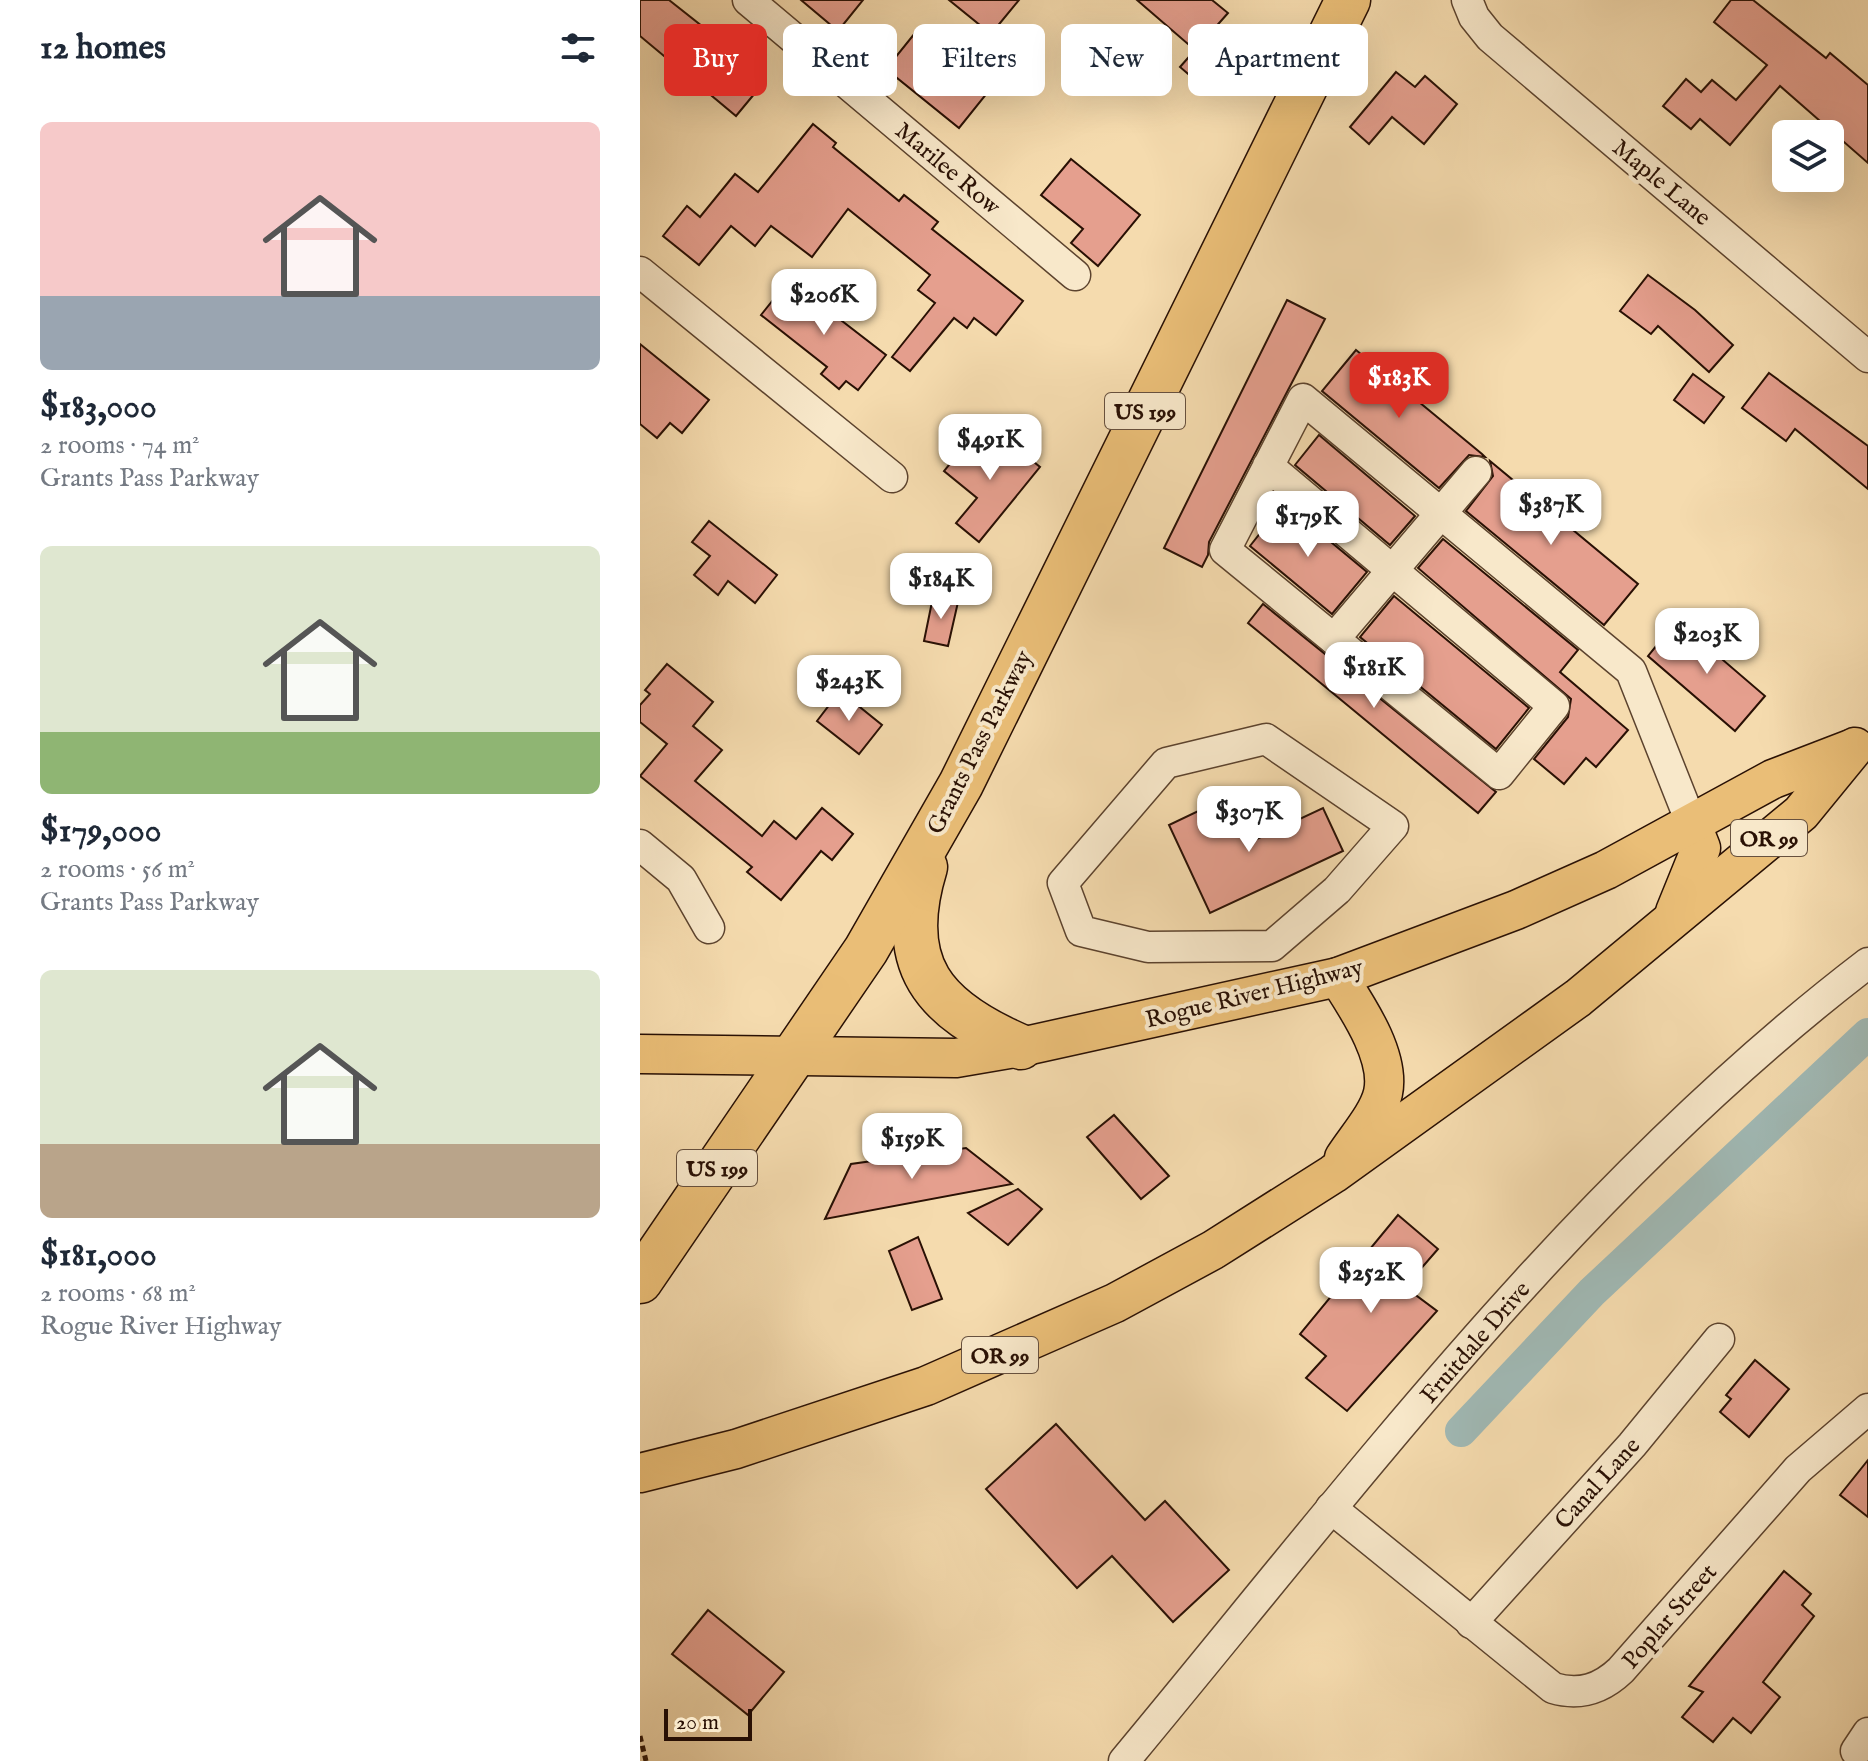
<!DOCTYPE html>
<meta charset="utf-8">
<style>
:root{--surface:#fff;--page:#f2f2f3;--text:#1f2937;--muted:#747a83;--accent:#d93025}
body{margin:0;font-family:"IM FELL English",serif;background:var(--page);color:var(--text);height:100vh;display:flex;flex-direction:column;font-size:30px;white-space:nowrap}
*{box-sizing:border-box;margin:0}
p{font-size:26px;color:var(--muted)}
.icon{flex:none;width:44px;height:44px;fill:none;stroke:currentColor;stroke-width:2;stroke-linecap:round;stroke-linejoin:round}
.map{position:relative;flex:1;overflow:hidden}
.side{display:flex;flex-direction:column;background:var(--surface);width:640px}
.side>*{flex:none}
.top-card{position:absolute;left:24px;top:24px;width:760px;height:72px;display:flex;gap:16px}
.tools{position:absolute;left:1132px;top:120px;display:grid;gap:16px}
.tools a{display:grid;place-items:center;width:72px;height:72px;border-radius:12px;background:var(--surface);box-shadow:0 8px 32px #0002;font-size:40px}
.scale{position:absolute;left:24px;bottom:20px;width:88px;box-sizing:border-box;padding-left:8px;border:4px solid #291004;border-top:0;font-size:22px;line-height:28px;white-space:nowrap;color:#291004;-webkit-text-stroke:6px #f8e8ca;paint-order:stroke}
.price{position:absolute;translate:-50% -68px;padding:0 18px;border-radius:16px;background:#fff;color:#222;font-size:26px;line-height:52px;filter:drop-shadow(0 2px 4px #0008)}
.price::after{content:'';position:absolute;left:50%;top:48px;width:24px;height:18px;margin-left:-12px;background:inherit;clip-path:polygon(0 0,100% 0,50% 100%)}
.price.selected{background:var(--accent);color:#fff}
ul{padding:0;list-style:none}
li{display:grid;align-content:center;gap:16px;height:424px;padding:0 40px}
li span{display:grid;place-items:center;height:248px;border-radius:12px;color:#555}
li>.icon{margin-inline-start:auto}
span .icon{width:144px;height:144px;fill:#fffc;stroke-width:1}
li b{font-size:34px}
h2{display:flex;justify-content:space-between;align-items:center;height:96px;padding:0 40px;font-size:34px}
.pill{padding:0 28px;border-radius:12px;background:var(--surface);box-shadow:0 8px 32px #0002;font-size:28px;line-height:72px}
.pill.selected{background:var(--accent);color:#fff}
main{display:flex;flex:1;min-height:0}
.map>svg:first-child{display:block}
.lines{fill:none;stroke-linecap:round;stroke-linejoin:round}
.canal{stroke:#a0b9b5;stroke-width:32}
.building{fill:#e59f8e;stroke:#291004;stroke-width:2}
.minor-casing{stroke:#5c432e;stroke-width:33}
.major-casing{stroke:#291004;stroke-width:41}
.highway-casing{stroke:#291004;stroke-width:47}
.path{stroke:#291004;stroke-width:5;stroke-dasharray:6 4;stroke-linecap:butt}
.minor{stroke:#f8e8ca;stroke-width:30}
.major{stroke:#eabe77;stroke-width:38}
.highway{stroke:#eabe77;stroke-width:44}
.labels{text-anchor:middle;stroke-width:8;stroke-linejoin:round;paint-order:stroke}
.shield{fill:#f8e8ca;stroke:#67513f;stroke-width:2}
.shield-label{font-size:22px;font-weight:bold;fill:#291004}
.street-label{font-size:24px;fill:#291004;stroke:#f8e8ca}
</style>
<main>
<section class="side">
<h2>12 homes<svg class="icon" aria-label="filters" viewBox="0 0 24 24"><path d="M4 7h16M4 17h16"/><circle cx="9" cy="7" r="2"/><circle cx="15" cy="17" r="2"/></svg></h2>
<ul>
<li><span style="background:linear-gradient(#f6c9c9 70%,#9aa5b1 0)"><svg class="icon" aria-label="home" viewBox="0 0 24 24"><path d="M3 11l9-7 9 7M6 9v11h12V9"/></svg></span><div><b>$183,000</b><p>2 rooms · 74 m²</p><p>Grants Pass Parkway</p></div></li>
<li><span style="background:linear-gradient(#dfe7d0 75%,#8fb573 0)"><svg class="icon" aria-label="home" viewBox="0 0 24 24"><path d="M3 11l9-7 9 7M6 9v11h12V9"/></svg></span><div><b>$179,000</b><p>2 rooms · 56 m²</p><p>Grants Pass Parkway</p></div></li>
<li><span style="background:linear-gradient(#dfe7d0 70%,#b9a48a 0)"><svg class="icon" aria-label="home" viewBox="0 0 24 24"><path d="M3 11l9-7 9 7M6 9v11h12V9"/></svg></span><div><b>$181,000</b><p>2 rooms · 68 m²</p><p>Rogue River Highway</p></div></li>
</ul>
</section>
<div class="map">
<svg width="1228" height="1761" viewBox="0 0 1228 1761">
<rect width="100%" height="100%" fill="#f5dbae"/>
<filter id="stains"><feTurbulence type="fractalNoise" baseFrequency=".0025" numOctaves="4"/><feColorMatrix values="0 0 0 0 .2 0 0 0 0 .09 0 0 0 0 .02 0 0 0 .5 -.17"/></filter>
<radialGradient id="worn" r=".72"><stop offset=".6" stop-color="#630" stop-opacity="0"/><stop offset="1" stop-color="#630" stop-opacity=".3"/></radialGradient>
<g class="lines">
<path class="canal" d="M821,1431L952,1292L1228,1034"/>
</g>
<g class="building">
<path d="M0,0H29L77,38L71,45L120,87L96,116L0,36Z"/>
<path d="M161,0H223L198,31Z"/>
<path d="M309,0H379L351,34Z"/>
<path d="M497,0H572L588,13L565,39L592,63L568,91L540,67L555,50Z"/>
<path d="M1091,0H1113L1186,58L1190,53L1228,85V163L1140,86L1090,145L1060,119L1051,129L1023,106L1046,79L1061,92L1072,80L1096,100L1127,65L1074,22Z"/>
<path d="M275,33L348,92L319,128L246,69Z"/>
<path d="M756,72L775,87L785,76L817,104L784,144L752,117L729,144L710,127Z"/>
<path d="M173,124L196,143L193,147L259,201L264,195L298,222L292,229L383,301L356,335L334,318L327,328L314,318L270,371L252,357L295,303L278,290L290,275L208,209L172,257L131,226L115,246L91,226L59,265L23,236L47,206L60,217L95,174L118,192Z"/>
<path d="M431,159L500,215L458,266L431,243L443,229L401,195Z"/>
<path d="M1008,275L1055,310L1093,345L1069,372L1018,326L1011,334L980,311Z"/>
<path d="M149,280L246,355L218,390L206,381L199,389L181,374L187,367L121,315Z"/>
<path d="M647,300L685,319L569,542L568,555L562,567L524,548Z"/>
<path d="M0,344L69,400L42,433L30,423L17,438L0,424Z"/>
<path d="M716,350L842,454L845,457L829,455L799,488L682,391Z"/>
<path d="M1129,373L1228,446V489L1155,429L1146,441L1102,408Z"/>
<path d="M1053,374L1084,397L1064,423L1034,400Z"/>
<path d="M679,435L775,516L750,545L655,465Z"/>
<path d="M351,438L367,452L373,445L400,467L339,542L316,523L337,498L304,471L330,439L342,449Z"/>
<path d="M850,461L998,584L964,625L826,511L853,476Z"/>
<path d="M644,503L727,572L692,614L610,546Z"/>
<path d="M69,521L137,575L115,603L88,581L78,595L54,575L70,556L52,542Z"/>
<path d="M803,539L938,650L920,672L988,730L956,767L946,758L924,784L894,759L928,717L931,699L778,568Z"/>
<path d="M754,596L889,708L856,749L720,637Z"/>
<path d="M293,597L318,602L308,646L284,641Z"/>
<path d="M623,604L856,792L838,813L608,623Z"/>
<path d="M1041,624L1125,696L1095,731L1008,656L1029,630L1033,633Z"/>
<path d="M27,664L73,702L53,726L82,750L55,781L122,836L134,821L156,839L182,808L213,834L192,860L181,851L141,900L107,872L112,867L0,776L27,744L0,722V705L10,694L5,690Z"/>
<path d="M200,691L242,725L219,754L177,721Z"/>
<path d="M575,803L590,835L611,825L617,839L683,808L703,851L570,913L529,825Z"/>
<path d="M474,1115L529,1176L501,1199L447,1137Z"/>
<path d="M326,1148L372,1184L185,1219L211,1164Z"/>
<path d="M378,1189L402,1209L368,1245L328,1213Z"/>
<path d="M758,1215L798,1249L765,1287L797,1311L707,1411L666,1378L686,1356L660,1334Z"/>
<path d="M278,1237L302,1299L272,1310L249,1251Z"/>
<path d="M1115,1360L1149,1389L1109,1437L1080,1412L1091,1399L1086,1395Z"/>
<path d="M416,1424L505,1520L525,1501L589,1570L533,1622L472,1556L437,1588L346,1489Z"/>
<path d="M1228,1460V1517L1200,1495Z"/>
<path d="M1144,1571L1171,1594L1162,1605L1174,1616L1123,1682L1140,1697L1111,1733L1093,1718L1073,1742L1042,1717L1063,1692L1049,1686Z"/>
<path d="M68,1610L144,1672L108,1715L32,1654Z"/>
</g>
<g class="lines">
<defs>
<g id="minor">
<path d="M108,0L435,275"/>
<path d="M827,0L834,17L850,37L1228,357"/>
<path d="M0,272L252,477"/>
<path d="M628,466L914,706L859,774L585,550L663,399L991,671L1052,825"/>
<path d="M694,639L836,472"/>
<path d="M626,739L753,826L697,890L632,946L508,947L441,931L423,883L526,763Z"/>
<path d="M0,845L41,879L69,928"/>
<path d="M691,1508L913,1688C940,1696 961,1689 981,1670L1158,1469L1228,1409"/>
<path d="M831,1623L992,1445L1079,1339"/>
<path d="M1216,1751L1228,1733"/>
<path d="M484,1761C716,1482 937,1185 1228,963"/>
</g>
<g id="major">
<path d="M1035,912L1061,848L1052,825"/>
<path d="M698,977C717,1007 751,1056 743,1093C738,1115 716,1139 704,1158"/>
<path d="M0,1054L316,1058L381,1047L698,977L876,910L966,870L1133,779L1211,749"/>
<path d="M0,1473L96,1449L286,1386L475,1303L573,1250L693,1174L938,998L1161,813L1215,747"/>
</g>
<g id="highway">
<path d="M285,867C255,965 293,1009 381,1047"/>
<path d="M0,1281L226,950L321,784L708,0"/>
</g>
</defs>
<use href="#minor" class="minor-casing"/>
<use href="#major" class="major-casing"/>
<use href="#highway" class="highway-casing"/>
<path class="path" d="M0,1736L6,1761"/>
<use href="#minor" class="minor"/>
<use href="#major" class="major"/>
<use href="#highway" class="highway"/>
</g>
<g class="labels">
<g class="shield">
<rect x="465" y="393" width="80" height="36" rx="6"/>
<rect x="1091" y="820" width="76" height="36" rx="6"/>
<rect x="37" y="1150" width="80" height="36" rx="6"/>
<rect x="322" y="1337" width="76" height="36" rx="6"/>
</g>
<g class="shield-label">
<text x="505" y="419">US 199</text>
<text x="1129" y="846">OR 99</text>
<text x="77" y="1176">US 199</text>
<text x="360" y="1363">OR 99</text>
</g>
<g class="street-label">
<text transform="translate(308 168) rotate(40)" y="8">Marilee Row</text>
<text transform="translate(1022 182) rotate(40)" y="8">Maple Lane</text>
<text transform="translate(339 742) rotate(-63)" y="8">Grants Pass Parkway</text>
<text transform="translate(614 993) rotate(-14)" y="8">Rogue River Highway</text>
<text transform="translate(835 1342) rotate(-49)" y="8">Fruitdale Drive</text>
<text transform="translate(957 1483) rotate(-48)" y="8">Canal Lane</text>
<text transform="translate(1029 1616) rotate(-49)" y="8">Poplar Street</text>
</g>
</g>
<rect width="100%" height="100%" filter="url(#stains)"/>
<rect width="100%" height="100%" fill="url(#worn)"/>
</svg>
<div class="tools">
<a><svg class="icon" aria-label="layers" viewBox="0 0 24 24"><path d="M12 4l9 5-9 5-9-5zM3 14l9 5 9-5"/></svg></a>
</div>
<div class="scale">20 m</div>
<b class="price" style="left:184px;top:337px">$206K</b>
<b class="price selected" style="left:759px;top:420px">$183K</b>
<b class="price" style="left:350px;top:482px">$491K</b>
<b class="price" style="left:911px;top:547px">$387K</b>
<b class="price" style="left:668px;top:559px">$179K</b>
<b class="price" style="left:301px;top:621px">$184K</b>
<b class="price" style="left:1067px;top:676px">$203K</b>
<b class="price" style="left:734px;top:710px">$181K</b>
<b class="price" style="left:209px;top:723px">$243K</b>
<b class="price" style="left:609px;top:854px">$307K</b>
<b class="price" style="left:272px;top:1181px">$159K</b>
<b class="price" style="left:731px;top:1315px">$252K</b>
<div class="top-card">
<a class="pill selected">Buy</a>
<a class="pill">Rent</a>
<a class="pill">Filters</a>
<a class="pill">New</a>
<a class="pill">Apartment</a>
</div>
</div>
</main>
